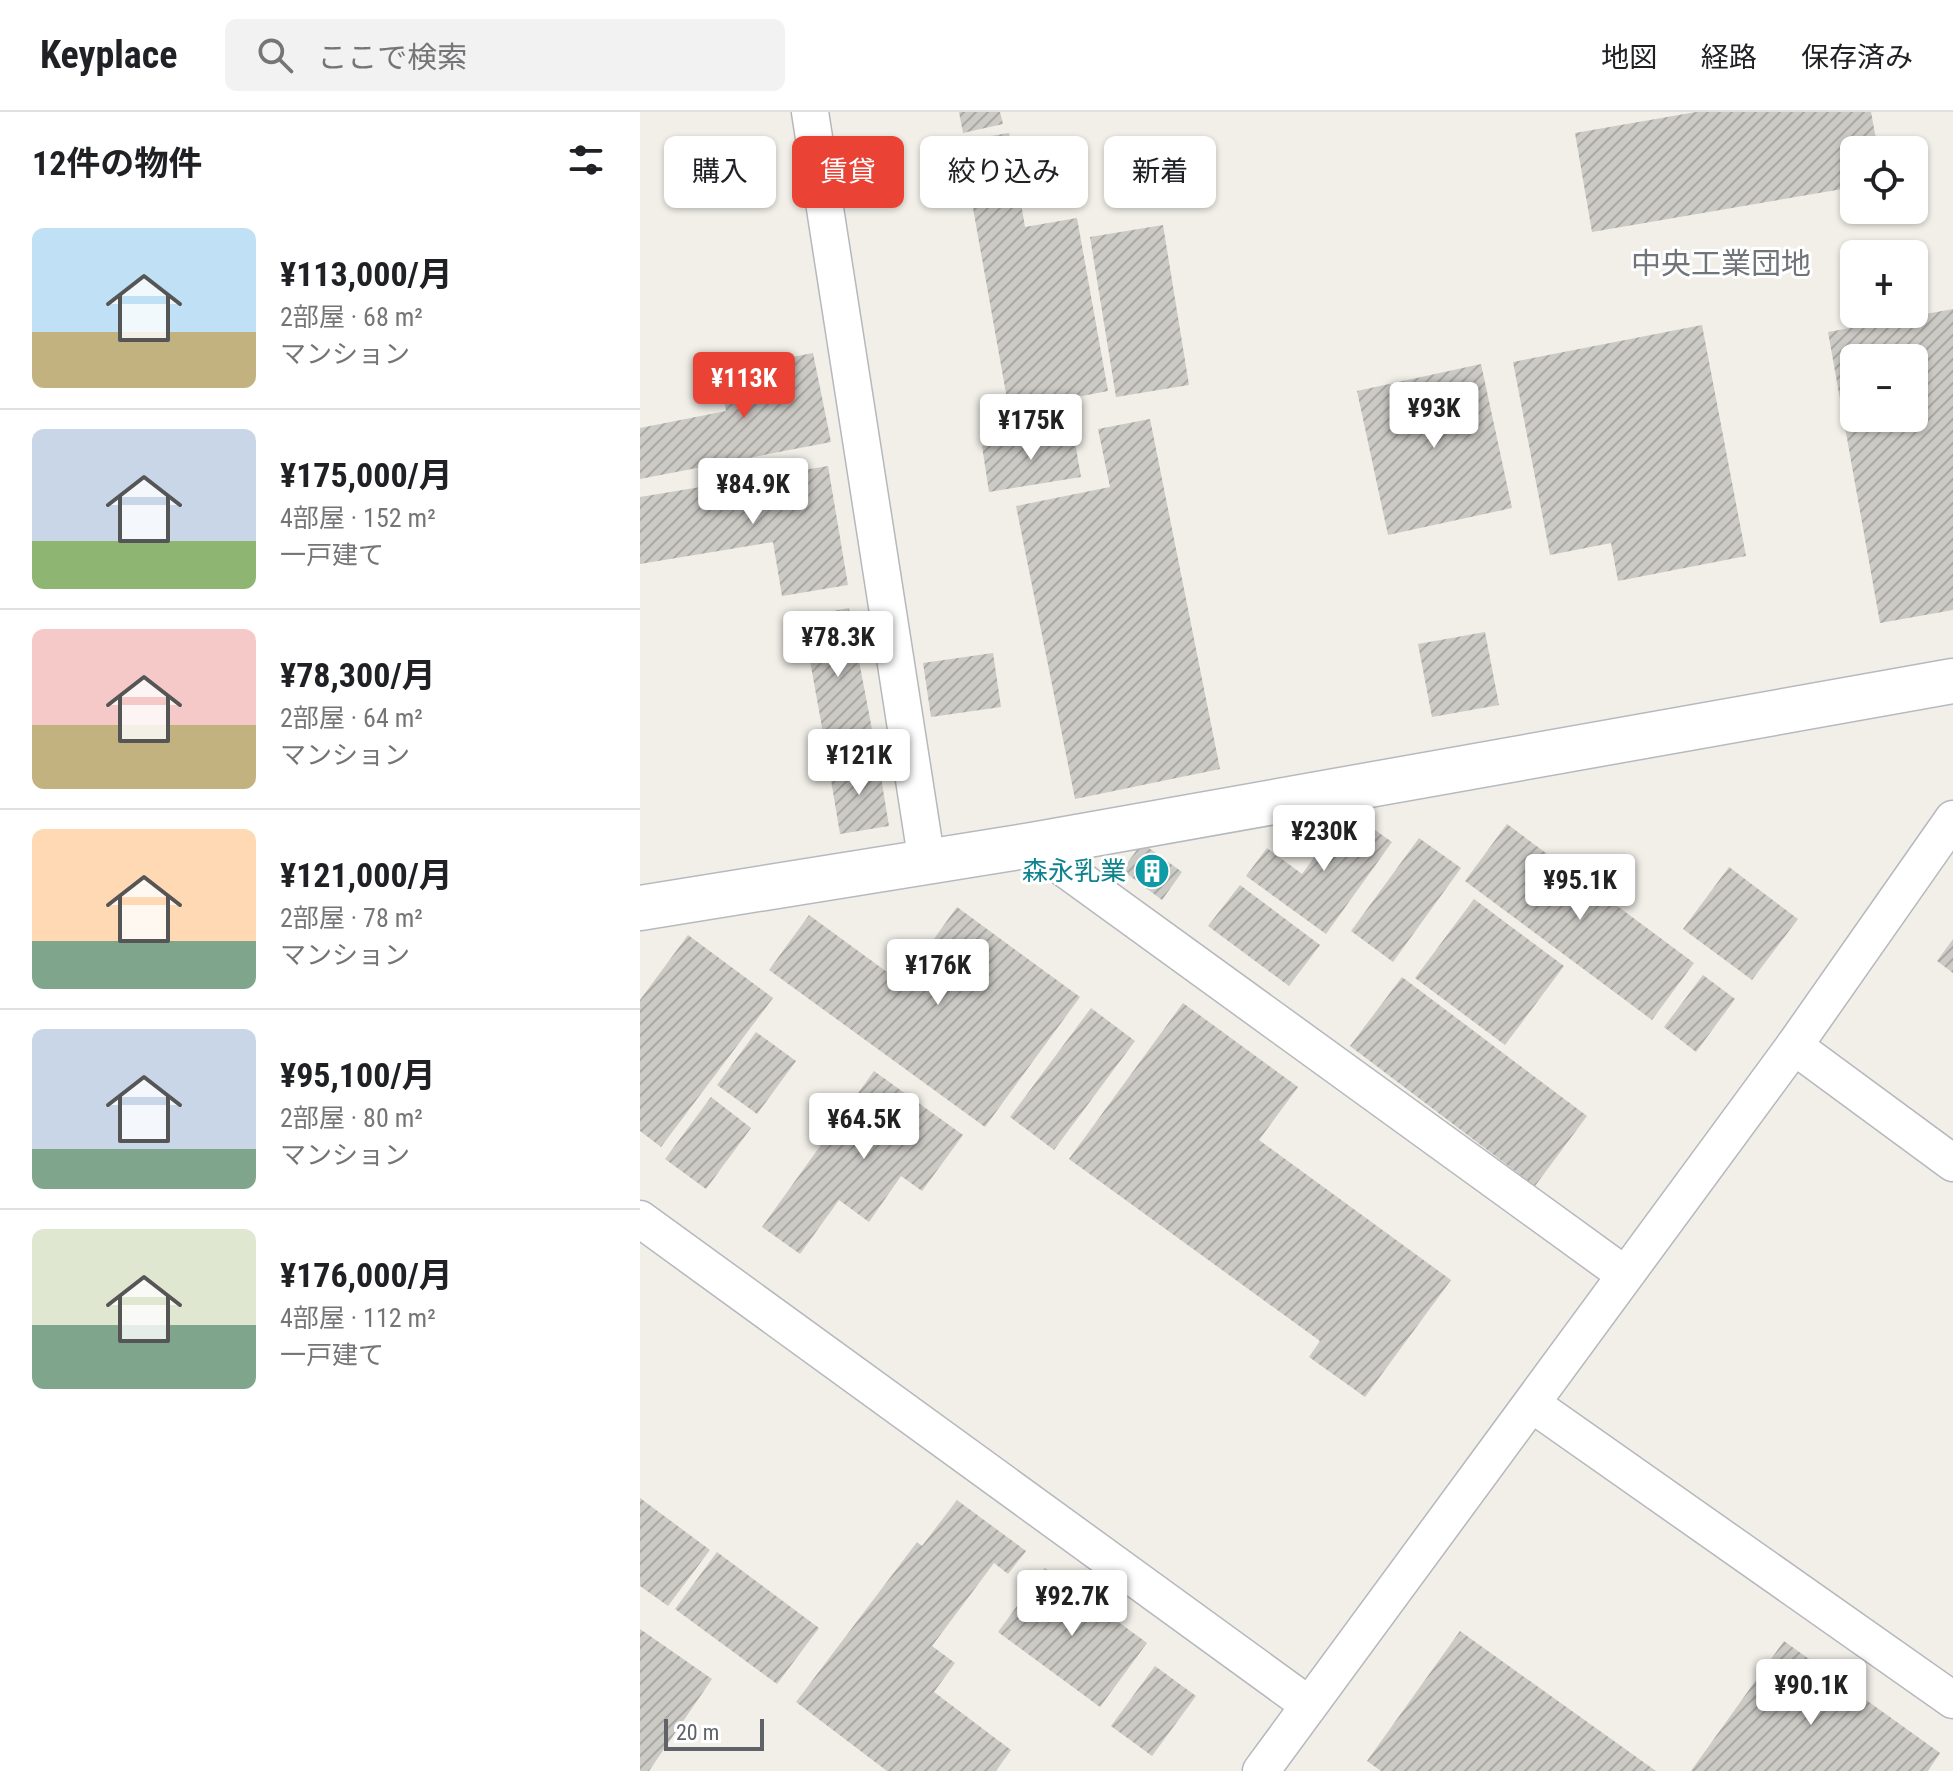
<!DOCTYPE html>
<html lang="ja">
<meta charset="utf-8">
<style>
:root{--surface:#fff;--page:#f2f2f2;--text:#202124;--muted:#757577;--line:#e0e0e0;--accent:#ea4335}
body{margin:0;font-family:"Roboto Condensed","Noto Sans JP",sans-serif;background:var(--page);color:var(--text);height:100vh;display:flex;flex-direction:column;font-size:30px;white-space:nowrap}
*{box-sizing:border-box;margin:0}
p{font-size:26px;color:var(--muted)}
.icon{flex:none;width:44px;height:44px;fill:none;stroke:currentColor;stroke-width:2;stroke-linecap:round;stroke-linejoin:round}
.map{position:relative;flex:1;overflow:hidden}
.drawer{display:flex;flex-direction:column;background:var(--surface);width:640px}
.drawer>*{flex:none}
.banner{position:absolute;left:24px;top:24px;width:760px;height:72px;display:flex;gap:16px}
.controls{position:absolute;left:1200px;top:24px;display:grid;gap:16px}
.controls a{display:grid;place-items:center;width:88px;height:88px;border-radius:12px;background:var(--surface);box-shadow:0 2px 6px #0004;font-size:40px}
.scale{position:absolute;left:24px;bottom:20px;width:100px;box-sizing:border-box;padding-left:8px;border:4px solid #5f6368;border-top:0;font-size:22px;line-height:28px;white-space:nowrap;color:#5f6368;-webkit-text-stroke:6px #fff;paint-order:stroke}
.price{position:absolute;translate:-50% -68px;padding:0 18px;border-radius:8px;background:#fff;color:#222;font-size:26px;line-height:52px;filter:drop-shadow(0 2px 4px #0008)}
.price::after{content:'';position:absolute;left:50%;top:48px;width:24px;height:18px;margin-left:-12px;background:inherit;clip-path:polygon(0 0,100% 0,50% 100%)}
.price.on{background:var(--accent);color:#fff}
ul{padding:0;list-style:none}
li{display:flex;align-items:center;gap:24px;height:200px;padding:0 32px}
li+li{border-top:2px solid var(--line)}
li span{display:grid;place-items:center;flex:none;width:224px;height:160px;border-radius:12px;color:#555}
li>.icon{margin-inline-start:auto}
span .icon{width:96px;height:96px;fill:#fffc;stroke-width:1}
li b{font-size:34px}
h2{display:flex;justify-content:space-between;align-items:center;height:96px;padding:0 32px;font-size:34px}
.tag{padding:0 28px;border-radius:12px;background:var(--surface);box-shadow:0 2px 6px #0004;font-size:28px;line-height:72px}
.tag.on{background:var(--accent);color:#fff}
header{display:flex;align-items:center;gap:48px;box-sizing:border-box;height:112px;padding:0 40px;background:var(--surface);border-bottom:2px solid var(--line)}
header strong{font-size:38px}
nav{display:flex;gap:44px;margin-inline-start:auto;font-size:28px}
.search{width:560px;height:72px;background:var(--page);display:flex;align-items:center;gap:20px;box-sizing:border-box;padding:0 28px;border-radius:12px;color:var(--muted);font-size:30px}
main{display:flex;flex:1;min-height:0}
.map>svg:first-child{display:block}
.building{fill:url(#building-hatch);fill-rule:evenodd}
.lines{fill:none;stroke-linecap:round;stroke-linejoin:round}
.street-casing{stroke:#b5b8bc;stroke-width:39}
.secondary-casing{stroke:#b6babf;stroke-width:47}
.street{stroke:#fff;stroke-width:36}
.secondary{stroke:#fff;stroke-width:44}
.labels{text-anchor:middle;stroke-width:6;stroke-linejoin:round;paint-order:stroke}
.culture-label{font-size:26px;fill:#0d838f;stroke:#fff;text-anchor:end}
.quarter-label{font-size:30px;fill:#70757a;stroke:#fff}
</style>
<header>
<strong>Keyplace</strong>
<div class="search"><svg class="icon" aria-label="search" viewBox="0 0 24 24"><circle cx="10" cy="10" r="6"/><path d="M15 15l6 6"/></svg>ここで検索</div>
<nav><a>地図</a><a>経路</a><a>保存済み</a></nav>
</header>
<main>
<section class="drawer">
<h2>12件の物件<svg class="icon" aria-label="filters" viewBox="0 0 24 24"><path d="M4 7h16M4 17h16"/><circle cx="9" cy="7" r="2"/><circle cx="15" cy="17" r="2"/></svg></h2>
<ul>
<li><span style="background:linear-gradient(#bfe0f5 65%,#c2b280 0)"><svg class="icon" aria-label="home" viewBox="0 0 24 24"><path d="M3 11l9-7 9 7M6 9v11h12V9"/></svg></span><div><b>¥113,000/月</b><p>2部屋 · 68 m²</p><p>マンション</p></div></li>
<li><span style="background:linear-gradient(#c9d6e8 70%,#8fb573 0)"><svg class="icon" aria-label="home" viewBox="0 0 24 24"><path d="M3 11l9-7 9 7M6 9v11h12V9"/></svg></span><div><b>¥175,000/月</b><p>4部屋 · 152 m²</p><p>一戸建て</p></div></li>
<li><span style="background:linear-gradient(#f6c9c9 60%,#c2b280 0)"><svg class="icon" aria-label="home" viewBox="0 0 24 24"><path d="M3 11l9-7 9 7M6 9v11h12V9"/></svg></span><div><b>¥78,300/月</b><p>2部屋 · 64 m²</p><p>マンション</p></div></li>
<li><span style="background:linear-gradient(#ffd9b3 70%,#7fa58c 0)"><svg class="icon" aria-label="home" viewBox="0 0 24 24"><path d="M3 11l9-7 9 7M6 9v11h12V9"/></svg></span><div><b>¥121,000/月</b><p>2部屋 · 78 m²</p><p>マンション</p></div></li>
<li><span style="background:linear-gradient(#c9d6e8 75%,#7fa58c 0)"><svg class="icon" aria-label="home" viewBox="0 0 24 24"><path d="M3 11l9-7 9 7M6 9v11h12V9"/></svg></span><div><b>¥95,100/月</b><p>2部屋 · 80 m²</p><p>マンション</p></div></li>
<li><span style="background:linear-gradient(#dfe7d0 60%,#7fa58c 0)"><svg class="icon" aria-label="home" viewBox="0 0 24 24"><path d="M3 11l9-7 9 7M6 9v11h12V9"/></svg></span><div><b>¥176,000/月</b><p>4部屋 · 112 m²</p><p>一戸建て</p></div></li>
</ul>
</section>
<div class="map">
<svg width="1313" height="1659" viewBox="0 0 1313 1659">
<defs>
<pattern id="building-hatch" width="6" height="6" patternUnits="userSpaceOnUse" patternTransform="scale(2)"><rect width="6" height="6" fill="#cccac5"/><path d="M-1 1l2-2M0 6l6-6M5 7l2-2" fill="none" stroke="#a9a8a4"/></pattern>
</defs>
<rect width="100%" height="100%" fill="#f1efe8"/>
<g class="building">
<path d="M319,0H360L363,12L323,21Z"/>
<path d="M1056,0H1231L1238,38H1214V75L952,120L935,21Z"/>
<path d="M369,21L385,115L437,106L468,279L369,298L321,29Z"/>
<path d="M523,113L549,273L476,285L450,125Z"/>
<path d="M1313,197V498L1240,511L1188,220ZM1214,246H1274V306H1214Z"/>
<path d="M1062,213L1106,444L978,469L971,431L910,443L873,250Z"/>
<path d="M173,241L191,330L0,367V316L86,299L78,259Z"/>
<path d="M841,252L872,396L748,423L717,279Z"/>
<path d="M510,307L580,657L435,687L376,394L470,375L458,317Z"/>
<path d="M433,319L441,365L349,380L342,334Z"/>
<path d="M188,354L208,473L142,484L133,430L0,452V385Z"/>
<path d="M209,496L234,628L186,637L162,505Z"/>
<path d="M845,520L859,593L792,605L778,532Z"/>
<path d="M353,541L361,595L291,605L283,551Z"/>
<path d="M238,647L249,714L200,722L189,656Z"/>
<path d="M708,699L752,730L686,822L606,764L627,736L662,762Z"/>
<path d="M867,712L1054,851L1012,908L825,769Z"/>
<path d="M779,726L821,756L753,850L711,819Z"/>
<path d="M502,731L542,760L522,788L482,758Z"/>
<path d="M1089,755L1158,807L1112,868L1043,817Z"/>
<path d="M600,773L680,833L649,874L568,814Z"/>
<path d="M834,787L924,854L865,933L775,866Z"/>
<path d="M317,795L440,885L345,1015L129,858L169,803L262,871Z"/>
<path d="M48,823L133,886L21,1035L0,1019V888Z"/>
<path d="M1313,827V861L1297,849Z"/>
<path d="M1063,863L1095,887L1056,940L1024,915Z"/>
<path d="M762,865L947,1004L895,1074L710,934Z"/>
<path d="M543,891L658,975L619,1028L811,1168L725,1285L669,1245L680,1229L429,1047Z"/>
<path d="M451,896L495,929L414,1038L370,1005Z"/>
<path d="M116,920L156,949L117,1002L77,973Z"/>
<path d="M234,959L323,1023L282,1079L261,1064L229,1110L199,1088L160,1142L122,1115Z"/>
<path d="M71,985L111,1016L66,1077L25,1047Z"/>
<path d="M0,1386L70,1438L28,1494L0,1474Z"/>
<path d="M317,1388L386,1439L368,1462L354,1451L292,1534L315,1551L294,1580L371,1638L356,1659H247L156,1590L277,1430L282,1434Z"/>
<path d="M77,1440L179,1516L137,1572L35,1497Z"/>
<path d="M405,1456L507,1531L460,1595L358,1520Z"/>
<path d="M0,1517L72,1567L9,1659H0Z"/>
<path d="M820,1519L1016,1659H741L727,1649Z"/>
<path d="M1144,1529L1300,1641L1288,1659H1051Z"/>
<path d="M515,1554L556,1584L512,1644L471,1614Z"/>
</g>
<g class="lines">
<defs>
<g id="street">
<path d="M170,0L287,751"/>
<path d="M392,733L984,1162"/>
<path d="M1154,934L1313,1051"/>
<path d="M0,1107L669,1593"/>
<path d="M892,1292L1313,1588"/>
<path d="M621,1659L1154,934L1313,707"/>
</g>
<path id="secondary" d="M0,796L392,733L1313,569"/>
</defs>
<use href="#street" class="street-casing"/>
<use href="#secondary" class="secondary-casing"/>
<use href="#street" class="street"/>
<use href="#secondary" class="secondary"/>
</g>
<defs>
<symbol id="building-disc" viewBox="-11 -11 22 22"><circle r="9.5" fill="#0f9aa8" stroke="#fff"/><path d="M-4-6H4V6H1V3H-1V6H-4ZM-2.5-4.3h1.7v1.8h-1.7ZM.8-4.3h1.7v1.8H.8ZM-2.5-1h1.7V.8h-1.7ZM.8-1h1.7V.8H.8Z" fill="#fff"/></symbol>
</defs>
<g fill-rule="evenodd">
<use href="#building-disc" x="492" y="739" width="40" height="40"/>
</g>
<g class="labels">
<g class="culture-label">
<text x="486" y="768">森永乳業</text>
</g>
<g class="quarter-label">
<text x="1081" y="162">中央工業団地</text>
</g>
</g>
</svg>
<div class="controls">
<a><svg class="icon" aria-label="locate" viewBox="0 0 24 24"><circle cx="12" cy="12" r="6"/><path d="M12 2v4M12 18v4M2 12h4M18 12h4"/></svg></a>
<a>+</a>
<a>−</a>
</div>
<div class="scale">20 m</div>
<b class="price on" style="left:104px;top:308px">¥113K</b>
<b class="price" style="left:794px;top:338px">¥93K</b>
<b class="price" style="left:391px;top:350px">¥175K</b>
<b class="price" style="left:113px;top:414px">¥84.9K</b>
<b class="price" style="left:198px;top:567px">¥78.3K</b>
<b class="price" style="left:219px;top:685px">¥121K</b>
<b class="price" style="left:684px;top:761px">¥230K</b>
<b class="price" style="left:940px;top:810px">¥95.1K</b>
<b class="price" style="left:298px;top:895px">¥176K</b>
<b class="price" style="left:224px;top:1049px">¥64.5K</b>
<b class="price" style="left:432px;top:1526px">¥92.7K</b>
<b class="price" style="left:1171px;top:1615px">¥90.1K</b>
<div class="banner">
<a class="tag">購入</a>
<a class="tag on">賃貸</a>
<a class="tag">絞り込み</a>
<a class="tag">新着</a>
</div>
</div>
</main>
